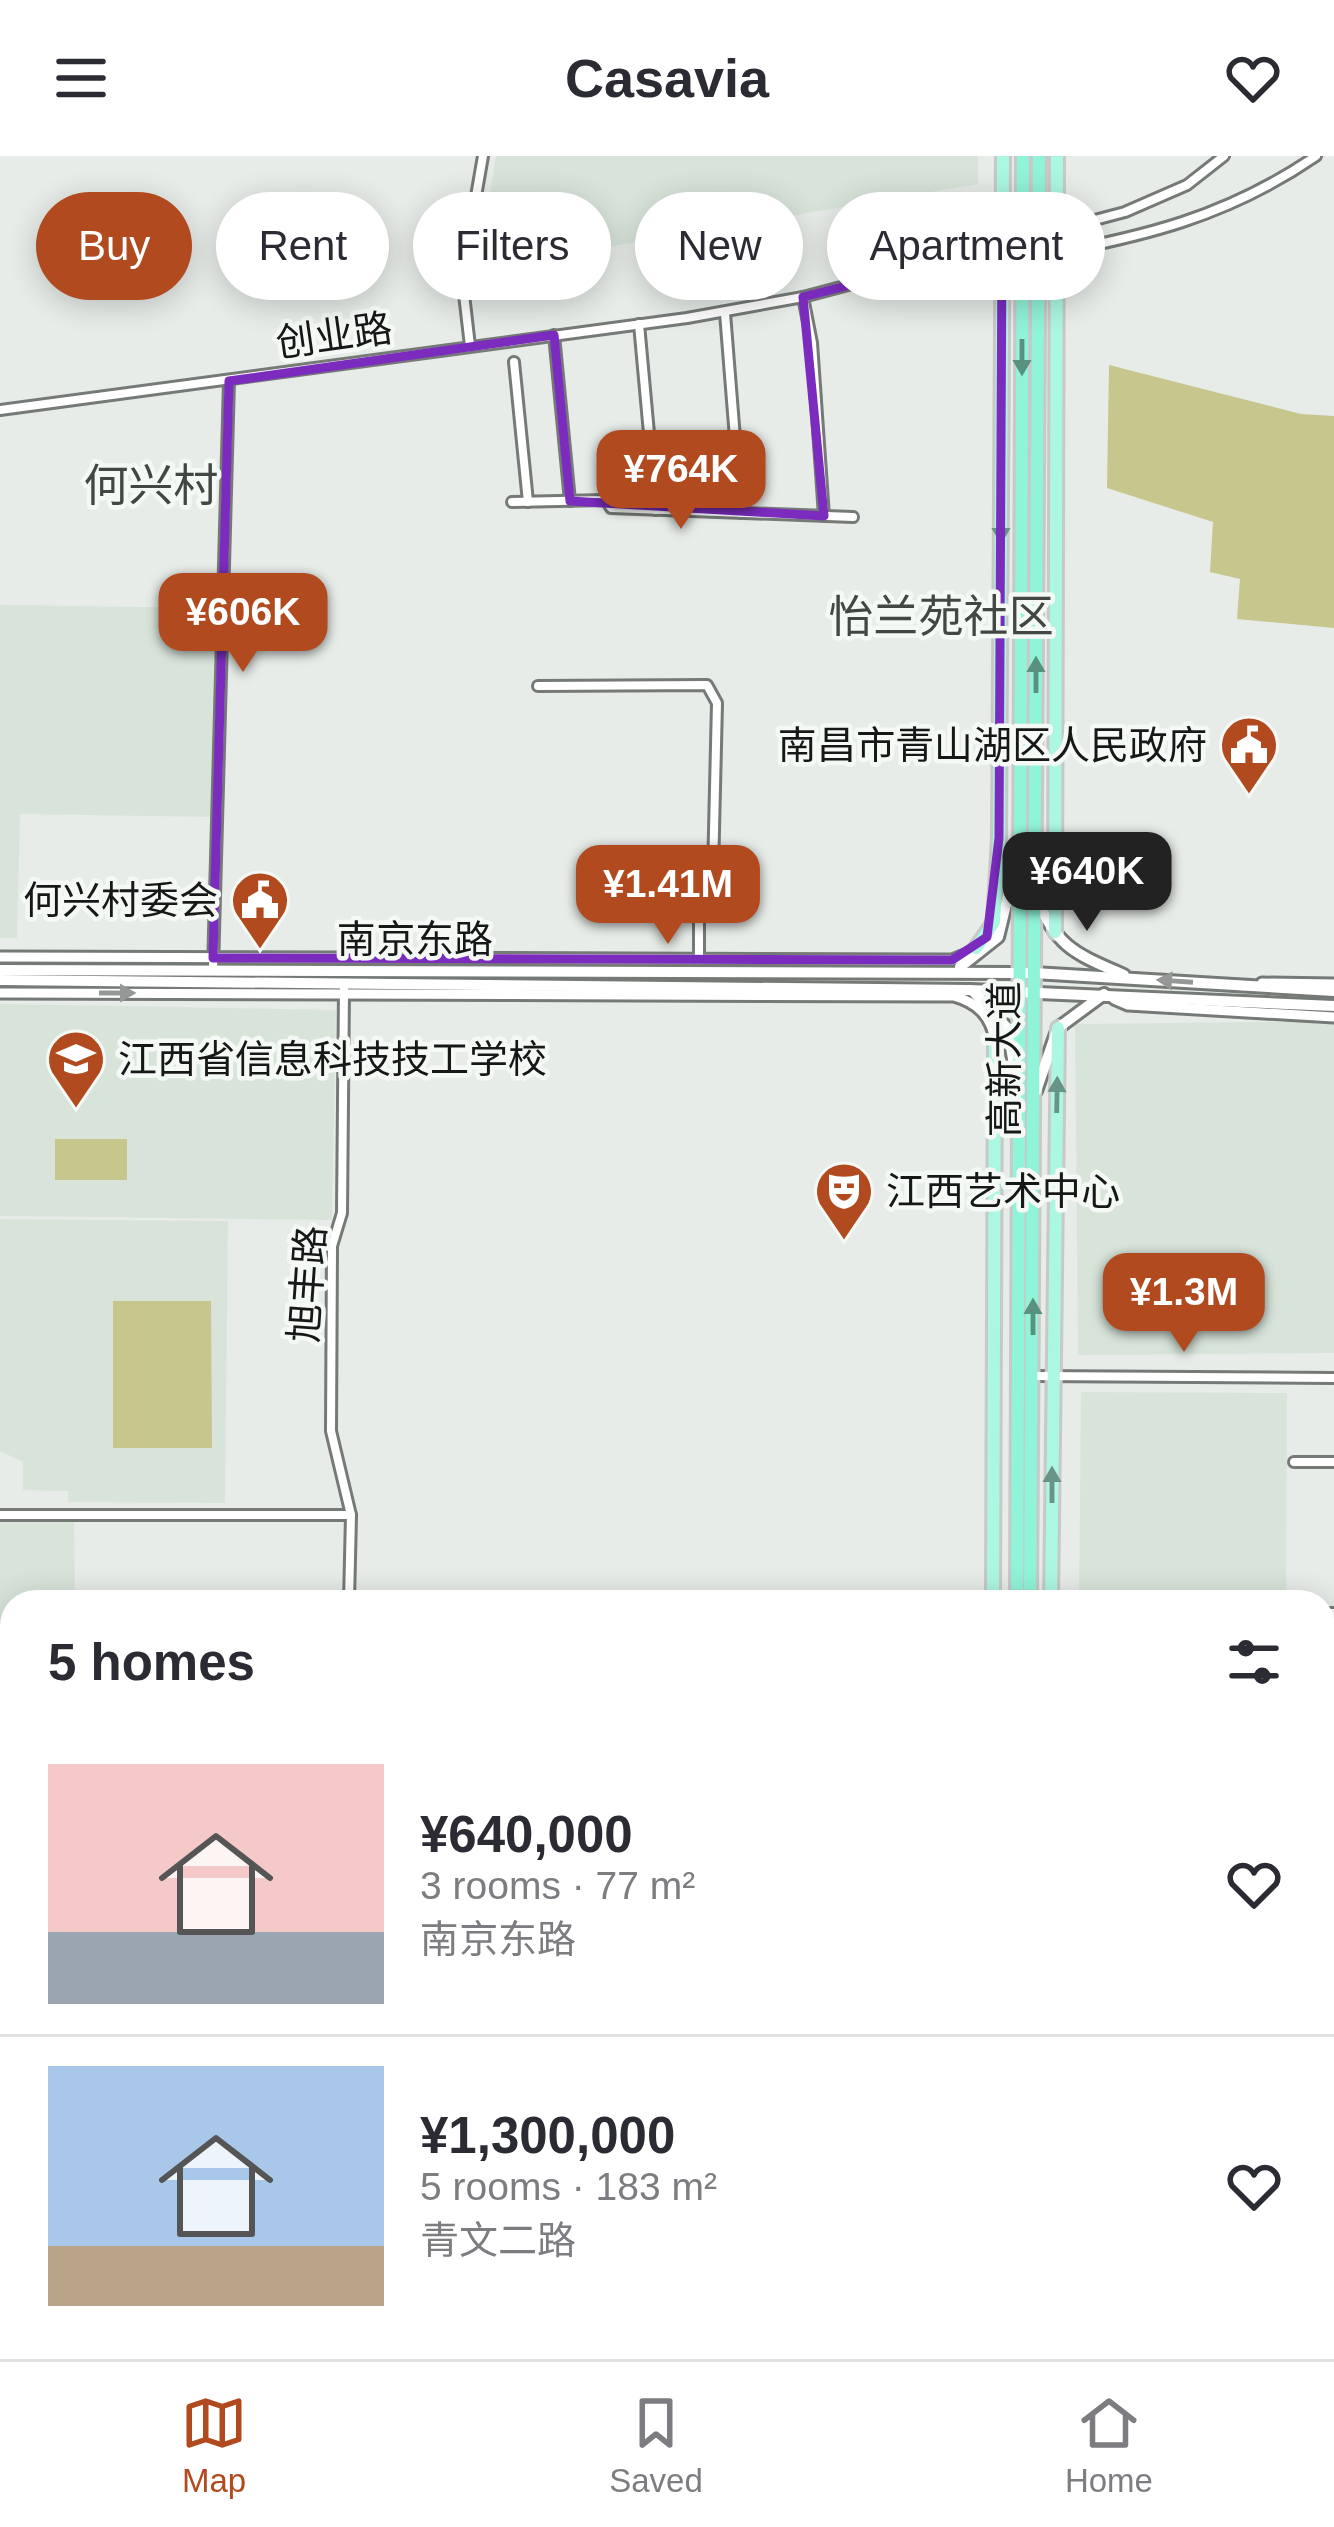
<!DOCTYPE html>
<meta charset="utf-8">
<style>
:root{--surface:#fff;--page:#f7f7f7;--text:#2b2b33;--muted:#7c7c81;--line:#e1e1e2;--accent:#b14b1f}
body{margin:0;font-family:Helvetica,"Noto Sans SC",sans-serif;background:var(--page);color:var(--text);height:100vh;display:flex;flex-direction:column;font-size:45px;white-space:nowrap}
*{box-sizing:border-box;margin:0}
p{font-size:39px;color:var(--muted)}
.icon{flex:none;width:66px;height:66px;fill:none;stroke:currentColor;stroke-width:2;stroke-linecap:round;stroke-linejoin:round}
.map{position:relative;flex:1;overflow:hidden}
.side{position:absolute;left:0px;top:1434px;width:1335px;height:771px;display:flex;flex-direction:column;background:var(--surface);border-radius:36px 36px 0 0;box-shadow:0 6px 30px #0003}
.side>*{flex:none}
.banner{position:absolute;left:36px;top:36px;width:1263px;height:108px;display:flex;gap:24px}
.price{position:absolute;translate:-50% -102px;padding:0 27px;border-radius:24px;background:var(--accent);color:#fff;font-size:39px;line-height:78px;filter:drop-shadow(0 3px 6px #0008)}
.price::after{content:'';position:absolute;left:50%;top:72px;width:36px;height:27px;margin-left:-18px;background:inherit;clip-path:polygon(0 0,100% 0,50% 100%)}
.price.current{background:#222;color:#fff}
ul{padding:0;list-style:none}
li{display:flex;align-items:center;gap:36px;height:300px;padding:0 48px}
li+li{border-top:3px solid var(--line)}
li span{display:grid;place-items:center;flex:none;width:336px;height:240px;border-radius:0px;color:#555}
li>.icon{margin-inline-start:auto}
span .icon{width:144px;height:144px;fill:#fffc;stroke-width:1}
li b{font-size:51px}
h2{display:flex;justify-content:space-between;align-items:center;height:144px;padding:0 48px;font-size:51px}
.pill{padding:0 42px;border-radius:54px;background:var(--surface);box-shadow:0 6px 30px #0003;font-size:42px;line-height:108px}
.pill.current{background:var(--accent);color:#fff}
header{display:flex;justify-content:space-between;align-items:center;height:156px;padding:0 48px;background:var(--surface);font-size:54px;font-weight:800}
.menu{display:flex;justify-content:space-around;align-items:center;height:168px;border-top:3px solid var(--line);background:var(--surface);font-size:33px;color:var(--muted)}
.menu a{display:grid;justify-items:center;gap:6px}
.menu .current{color:var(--accent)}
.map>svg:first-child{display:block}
.built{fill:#d8e4da}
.green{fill:#c7c68c}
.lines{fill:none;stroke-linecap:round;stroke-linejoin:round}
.minor-casing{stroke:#757a76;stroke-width:14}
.tertiary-casing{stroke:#757a76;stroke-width:15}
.secondary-casing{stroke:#757a76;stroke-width:16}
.primary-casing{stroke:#c7c8c7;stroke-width:18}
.trunk-casing{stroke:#c7c8c7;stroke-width:18}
.minor{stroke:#fff;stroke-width:8}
.tertiary{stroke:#fff;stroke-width:9}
.secondary{stroke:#fff;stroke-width:10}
.primary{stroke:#acf7e2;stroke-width:12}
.trunk{stroke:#90f4d8;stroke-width:12}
.oneway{fill:#599181}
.oneway2{fill:#689387}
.oneway3{fill:#969797}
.marked{fill:none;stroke:#7b2cbf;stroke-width:9;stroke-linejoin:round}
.labels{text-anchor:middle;stroke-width:9;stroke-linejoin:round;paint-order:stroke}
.street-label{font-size:39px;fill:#161817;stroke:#f4f9f5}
.poi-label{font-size:39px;fill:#161817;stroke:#f4f9f5;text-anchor:end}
.quarter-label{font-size:45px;fill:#434743;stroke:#f4f9f5}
</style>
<header><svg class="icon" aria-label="menu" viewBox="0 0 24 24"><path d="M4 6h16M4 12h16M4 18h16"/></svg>Casavia<svg class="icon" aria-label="heart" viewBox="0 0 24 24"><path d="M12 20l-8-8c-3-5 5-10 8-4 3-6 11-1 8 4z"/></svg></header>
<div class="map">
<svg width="1334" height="2203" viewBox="0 0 1334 2203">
<rect width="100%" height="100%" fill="#e7ece8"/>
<g class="built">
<path d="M496,0H978V28L478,113Z"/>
<path d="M0,449L218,452L214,661L20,658L17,782H0Z"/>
<path d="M0,848L336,854L332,1064L0,1060Z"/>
<path d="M1334,865V1197L1078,1199L1075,868Z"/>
<path d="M0,1063L228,1065L225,1347L68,1346V1335L23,1334V1306L0,1295Z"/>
<path d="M1081,1236L1287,1237L1286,1446H1079Z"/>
<path d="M0,1360H74L75,1446H12V1579H0Z"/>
<path d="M0,1616H12V1958L0,1959Z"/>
<rect x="1323" y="1910" width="11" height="50"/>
</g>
<g class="green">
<path d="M1109,209L1301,258L1334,260V472L1237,463L1240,423L1210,416L1213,366L1107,332Z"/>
<rect x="55" y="983" width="72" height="41"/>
<path d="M113,1145H211L212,1292H113Z"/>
</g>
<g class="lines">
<defs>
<g id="minor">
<path d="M1039,100C1143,81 1227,61 1316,0"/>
<path d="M803,141L812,187L824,360"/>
<path d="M725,157L741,357"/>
<path d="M639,168L656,354"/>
<path d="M554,179L570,345"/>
<path d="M470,190L462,121L483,0"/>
<path d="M514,206L528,346"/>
<path d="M0,254L687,162L803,141L1125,56L1187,29L1224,0"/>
<path d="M512,346L606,344L611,352L853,361"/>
<path d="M538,530L707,529L717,547L713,717L699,760V804"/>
<path d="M213,813L229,225"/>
<path d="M344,833L342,1057L332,1090L331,1275L351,1359L349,1446"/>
<path d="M1033,1220L1334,1222"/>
<path d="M1294,1306H1334"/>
<path d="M0,1359H351"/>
<path d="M1329,1457H1334"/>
<path d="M1323,2127H1334"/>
</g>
<g id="tertiary">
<path d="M0,801L952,804L972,796"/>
<path d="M1262,827L1334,828"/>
<path d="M0,837L954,840C978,847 991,860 995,884"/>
<path d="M1114,843L1128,849L1334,861"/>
<path d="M369,2193V2203"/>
<path d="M958,2203V2193"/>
</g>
<g id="secondary">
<path d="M1036,739C1055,791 1076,798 1124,819"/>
<path d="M960,811L998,781L1016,708"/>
<path d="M0,814L1034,817L1334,835"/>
<path d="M0,824L970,834L1334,850"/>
<path d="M973,835L1008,873L1015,915"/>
<path d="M1036,935L1058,872L1104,838"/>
<path d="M0,2028H12"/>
<path d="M1323,2029H1334"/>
<path d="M1045,2193V2203"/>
<path d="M991,2203V2193"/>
</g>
<g id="primary">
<path d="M1055,776L1057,0"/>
<path d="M976,792L994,766L999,682L1003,0"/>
<path d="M993,1446L995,884"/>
<path d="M1051,1446L1058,872"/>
<path d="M1323,1970L1334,1969"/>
<path d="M0,1971H12"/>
<path d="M0,1992H12"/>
<path d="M1323,1993H1334"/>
<path d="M1323,2007H1334"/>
<path d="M0,2008H12"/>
<path d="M1009,2203V2193"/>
<path d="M1023,2203V2193"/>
</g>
<g id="trunk">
<path d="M1017,1446L1023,0"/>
<path d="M1030,1446L1039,0"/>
</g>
</defs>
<use href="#minor" class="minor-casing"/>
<use href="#tertiary" class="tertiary-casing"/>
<use href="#secondary" class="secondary-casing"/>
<use href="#primary" class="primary-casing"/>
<use href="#trunk" class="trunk-casing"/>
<use href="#minor" class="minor"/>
<use href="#tertiary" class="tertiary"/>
<use href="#secondary" class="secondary"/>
<use href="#primary" class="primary"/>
<use href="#trunk" class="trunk"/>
</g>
<defs><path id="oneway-solid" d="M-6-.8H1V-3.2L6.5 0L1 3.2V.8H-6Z" transform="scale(3)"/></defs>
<g class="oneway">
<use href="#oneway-solid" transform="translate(1022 201) rotate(90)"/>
<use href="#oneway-solid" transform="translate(1036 519) rotate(-90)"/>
<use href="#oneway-solid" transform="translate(1033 1161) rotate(-90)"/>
</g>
<g class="oneway2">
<use href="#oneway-solid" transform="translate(1001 369) rotate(90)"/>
<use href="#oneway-solid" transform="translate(1057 939) rotate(-89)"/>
<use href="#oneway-solid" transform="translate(1052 1329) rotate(-90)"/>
</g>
<g class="oneway3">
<use href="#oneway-solid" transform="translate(1175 825) rotate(-176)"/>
<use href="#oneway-solid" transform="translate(117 837)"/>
</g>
<path class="marked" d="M1002,90L999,682L987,781L952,804L213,802L229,225L554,179L570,345L824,360L803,141Z"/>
<defs>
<symbol id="civic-pin" viewBox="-11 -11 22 30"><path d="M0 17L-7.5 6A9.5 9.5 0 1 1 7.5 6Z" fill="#b14b1f" stroke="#f4f9f5"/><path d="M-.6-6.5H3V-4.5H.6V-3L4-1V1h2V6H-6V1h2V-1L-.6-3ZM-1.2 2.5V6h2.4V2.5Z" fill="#fff"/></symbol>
<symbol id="school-pin" viewBox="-11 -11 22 30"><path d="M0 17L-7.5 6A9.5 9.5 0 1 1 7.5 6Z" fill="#b14b1f" stroke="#f4f9f5"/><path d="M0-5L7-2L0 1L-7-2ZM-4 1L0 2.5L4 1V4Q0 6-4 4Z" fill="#fff"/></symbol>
<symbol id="theatre-pin" viewBox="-11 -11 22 30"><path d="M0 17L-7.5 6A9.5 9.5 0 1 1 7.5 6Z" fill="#b14b1f" stroke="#f4f9f5"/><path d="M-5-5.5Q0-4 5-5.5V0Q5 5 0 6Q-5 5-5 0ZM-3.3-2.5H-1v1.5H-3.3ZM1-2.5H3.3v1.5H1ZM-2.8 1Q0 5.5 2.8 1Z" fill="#fff"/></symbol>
</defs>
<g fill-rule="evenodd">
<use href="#civic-pin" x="1216" y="556" width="66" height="90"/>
<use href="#civic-pin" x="227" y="711" width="66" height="90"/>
<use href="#school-pin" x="43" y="870" width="66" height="90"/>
<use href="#theatre-pin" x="811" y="1002" width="66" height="90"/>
</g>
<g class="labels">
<g class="street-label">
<text transform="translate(334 179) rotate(-8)" y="14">创业路</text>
<text x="415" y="797">南京东路</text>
<text transform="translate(1004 903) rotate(-90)" y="14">高新大道</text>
<text transform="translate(307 1128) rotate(-86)" y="14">旭丰路</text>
</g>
<g class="poi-label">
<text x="1207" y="603">南昌市青山湖区人民政府</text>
<text x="218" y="758">何兴村委会</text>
<text x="118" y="917" text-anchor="start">江西省信息科技技工学校</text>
<text x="886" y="1049" text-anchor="start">江西艺术中心</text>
</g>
<g class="quarter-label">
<text x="151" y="345">何兴村</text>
<text x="941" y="476">怡兰苑社区</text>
</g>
</g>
</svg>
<b class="price" style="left:681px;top:376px">¥764K</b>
<b class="price" style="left:243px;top:519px">¥606K</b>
<b class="price current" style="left:1087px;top:778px">¥640K</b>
<b class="price" style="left:668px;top:791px">¥1.41M</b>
<b class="price" style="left:1184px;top:1199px">¥1.3M</b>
<div class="banner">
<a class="pill current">Buy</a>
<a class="pill">Rent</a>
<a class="pill">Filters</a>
<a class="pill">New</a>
<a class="pill">Apartment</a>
</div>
<section class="side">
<h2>5 homes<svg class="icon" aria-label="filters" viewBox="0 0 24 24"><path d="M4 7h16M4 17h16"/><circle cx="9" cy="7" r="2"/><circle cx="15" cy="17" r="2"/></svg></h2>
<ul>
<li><span style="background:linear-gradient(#f6c9c9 70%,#9aa5b1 0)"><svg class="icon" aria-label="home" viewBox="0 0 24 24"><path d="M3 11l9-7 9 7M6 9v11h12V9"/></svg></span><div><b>¥640,000</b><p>3 rooms · 77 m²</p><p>南京东路</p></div><svg class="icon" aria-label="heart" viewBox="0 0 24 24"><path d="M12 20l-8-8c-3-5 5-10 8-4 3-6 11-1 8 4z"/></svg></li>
<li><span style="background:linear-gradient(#a9c7e8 75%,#b9a48a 0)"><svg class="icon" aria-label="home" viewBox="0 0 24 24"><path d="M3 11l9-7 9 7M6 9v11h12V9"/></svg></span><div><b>¥1,300,000</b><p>5 rooms · 183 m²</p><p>青文二路</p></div><svg class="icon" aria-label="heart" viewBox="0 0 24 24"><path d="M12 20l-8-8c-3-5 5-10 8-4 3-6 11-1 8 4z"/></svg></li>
</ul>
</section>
</div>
<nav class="menu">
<a class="current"><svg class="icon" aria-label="map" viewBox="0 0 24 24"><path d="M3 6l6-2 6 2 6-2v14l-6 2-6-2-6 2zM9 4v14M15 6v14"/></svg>Map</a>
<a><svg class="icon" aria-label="saved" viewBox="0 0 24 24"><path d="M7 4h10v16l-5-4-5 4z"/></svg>Saved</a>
<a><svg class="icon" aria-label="home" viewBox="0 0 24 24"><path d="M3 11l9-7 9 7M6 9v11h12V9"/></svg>Home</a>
</nav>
